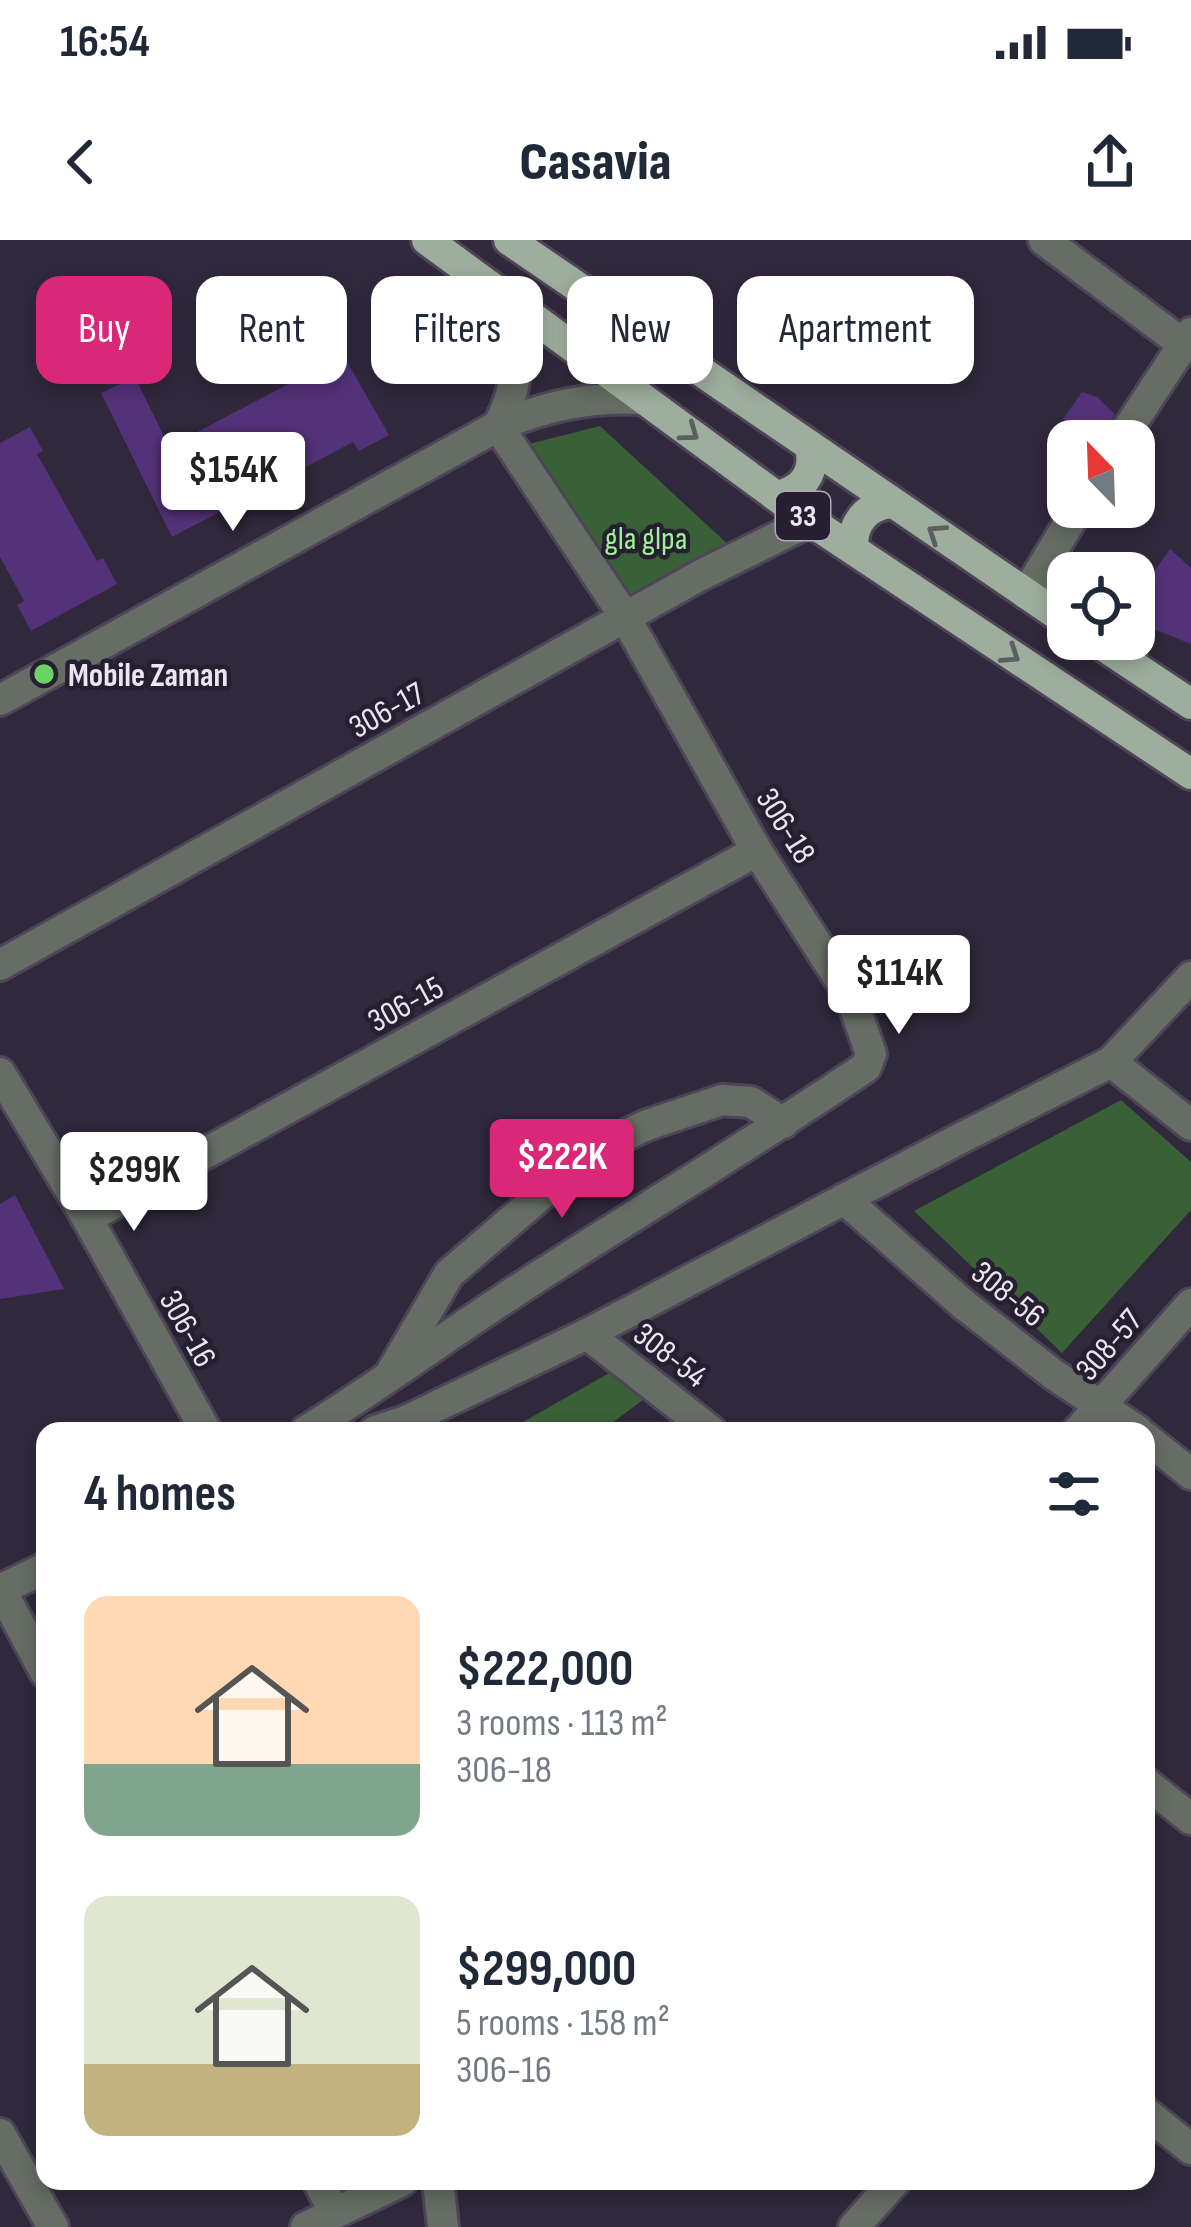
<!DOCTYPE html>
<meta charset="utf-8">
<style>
:root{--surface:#fff;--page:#f6f6f7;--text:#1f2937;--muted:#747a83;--accent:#db2777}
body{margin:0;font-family:"Sofia Sans Condensed",sans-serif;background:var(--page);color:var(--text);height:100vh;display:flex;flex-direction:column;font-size:45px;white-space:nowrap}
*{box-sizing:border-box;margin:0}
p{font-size:39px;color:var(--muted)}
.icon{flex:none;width:66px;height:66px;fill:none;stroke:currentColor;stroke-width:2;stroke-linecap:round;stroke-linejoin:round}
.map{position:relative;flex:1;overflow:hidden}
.panel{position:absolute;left:36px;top:1182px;width:1119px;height:768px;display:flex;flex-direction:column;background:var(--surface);border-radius:24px;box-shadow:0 6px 18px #0003}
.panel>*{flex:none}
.banner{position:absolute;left:36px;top:36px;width:1119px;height:108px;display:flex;gap:24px}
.needle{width:78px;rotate:337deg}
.fabs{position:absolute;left:1047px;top:180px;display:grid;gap:24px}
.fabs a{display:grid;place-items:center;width:108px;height:108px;border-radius:24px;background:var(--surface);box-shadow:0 6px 18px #0003;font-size:60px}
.price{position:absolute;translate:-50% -102px;padding:0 27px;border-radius:12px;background:#fff;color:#222;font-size:39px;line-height:78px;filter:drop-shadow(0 3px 6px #0008)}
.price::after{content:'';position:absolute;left:50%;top:72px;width:36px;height:27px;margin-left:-18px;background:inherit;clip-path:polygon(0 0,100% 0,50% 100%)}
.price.active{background:var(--accent);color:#fff}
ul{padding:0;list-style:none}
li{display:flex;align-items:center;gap:36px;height:300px;padding:0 48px}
li span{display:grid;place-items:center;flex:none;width:336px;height:240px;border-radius:24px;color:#555}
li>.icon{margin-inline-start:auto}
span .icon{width:144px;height:144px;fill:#fffc;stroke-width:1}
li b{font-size:51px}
h2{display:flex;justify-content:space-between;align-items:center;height:144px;padding:0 48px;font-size:51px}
.tag{padding:0 42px;border-radius:24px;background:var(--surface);box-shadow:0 6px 18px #0003;font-size:42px;line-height:108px}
.tag.active{background:var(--accent);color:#fff}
.status{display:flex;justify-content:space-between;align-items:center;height:84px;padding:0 60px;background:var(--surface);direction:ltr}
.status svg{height:33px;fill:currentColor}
header{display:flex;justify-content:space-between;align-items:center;height:156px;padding:0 48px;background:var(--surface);font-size:54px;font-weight:800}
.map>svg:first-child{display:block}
.green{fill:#3a6037}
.building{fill:#543279}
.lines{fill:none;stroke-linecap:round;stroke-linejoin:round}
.minor-casing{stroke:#4e4658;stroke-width:36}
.major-casing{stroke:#4e4658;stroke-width:36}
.minor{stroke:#656d64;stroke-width:30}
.major{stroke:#9eae9c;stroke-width:30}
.oneway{stroke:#5c5f61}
.poi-dot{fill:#6bd363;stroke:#261e31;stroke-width:4.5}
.labels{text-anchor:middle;stroke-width:9;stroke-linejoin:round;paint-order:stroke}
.shield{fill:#261e31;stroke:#afa9b8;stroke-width:3}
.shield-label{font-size:30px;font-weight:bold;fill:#eae5f2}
.park-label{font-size:33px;fill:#9ef296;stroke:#261e31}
.poi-label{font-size:33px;font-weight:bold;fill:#eae5f2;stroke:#261e31;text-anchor:start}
.street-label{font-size:33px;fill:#eae5f2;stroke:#261e31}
</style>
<div class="status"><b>16:54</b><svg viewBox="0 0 49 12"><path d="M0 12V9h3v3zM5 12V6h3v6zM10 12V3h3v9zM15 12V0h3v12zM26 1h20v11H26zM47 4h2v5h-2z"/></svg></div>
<header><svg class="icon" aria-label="back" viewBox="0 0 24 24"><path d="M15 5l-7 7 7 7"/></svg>Casavia<svg class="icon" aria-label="share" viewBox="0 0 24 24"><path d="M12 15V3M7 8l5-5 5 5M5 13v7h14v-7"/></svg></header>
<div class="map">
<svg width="1191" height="1987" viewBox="0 0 1191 1987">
<rect width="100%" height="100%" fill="#30283b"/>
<g class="green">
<path d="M600,186L731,307L630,366L525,205Z"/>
<path d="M1121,860L1191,922V970L1062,1113L914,971Z"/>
<path d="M618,1128L651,1154L601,1191H507Z"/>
</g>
<g class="building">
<path d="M338,106L389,195L359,211L353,202L172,297L101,153L135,137L169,207L313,131L309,122Z"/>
<path d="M1082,152L1097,157L1115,174L1096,201H1081L1063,179Z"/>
<path d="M30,187L43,211L37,214L97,321L103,318L117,344L31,391L17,365L24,361L0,317V203Z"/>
<path d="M1170,309L1191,328V404L1134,381V360Z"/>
<path d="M15,955L64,1049L0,1059V964Z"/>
</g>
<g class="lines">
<defs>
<g id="minor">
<path d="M1044,0L1183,104"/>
<path d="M490,46C521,95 525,134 498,186"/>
<path d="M1120,201L1191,93"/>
<path d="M1026,354L1079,267"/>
<path d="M0,460L498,186C546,166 591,156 643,159"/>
<path d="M0,725L699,336L810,281"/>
<path d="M1111,822L1191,885"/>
<path d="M0,833L87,978L206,1191"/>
<path d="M844,959L963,1064L1053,1134L1138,1191"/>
<path d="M87,978L757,611"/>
<path d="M587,1094L711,1191"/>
<path d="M392,1131L449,1034L578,923L609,903L647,885L722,860L751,862L783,883"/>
<path d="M306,1191C386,1141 462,1085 542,1034C650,965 759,899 866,827L871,814L851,757L757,611L625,377L498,186"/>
<path d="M375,1191L406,1181L587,1094L961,898L1111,822L1191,737"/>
<path d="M1078,1191L1191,1064"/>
<path d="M1146,1198L1191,1234"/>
<path d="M0,1348L45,1432"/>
<path d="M0,1350L45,1328"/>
<path d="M1146,1543L1191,1579"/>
<path d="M1146,1873L1191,1909"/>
<path d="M0,1894L53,1987"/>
<path d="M318,1941L335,1973"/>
<path d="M438,1941L443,1987"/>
<path d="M306,1987L402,1941"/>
<path d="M854,1987L895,1941"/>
</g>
<g id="major">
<path d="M427,0L810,281L1191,534"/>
<path d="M509,0L1068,382"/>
<path d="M776,256C803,251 816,233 810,206"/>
<path d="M853,309C852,283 866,265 893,263"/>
<path d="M1093,399L1191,464"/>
</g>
</defs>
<use href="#minor" class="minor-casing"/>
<use href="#major" class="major-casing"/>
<use href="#minor" class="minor"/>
<use href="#major" class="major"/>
</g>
<defs><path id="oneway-chevron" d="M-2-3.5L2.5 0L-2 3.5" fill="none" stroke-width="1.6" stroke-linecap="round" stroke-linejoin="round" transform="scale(3)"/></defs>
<g class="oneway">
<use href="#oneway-chevron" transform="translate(690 193) rotate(36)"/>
<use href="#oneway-chevron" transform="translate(936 293) rotate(-146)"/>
<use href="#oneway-chevron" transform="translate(1011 415) rotate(34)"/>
</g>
<circle class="poi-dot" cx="44" cy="434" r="12"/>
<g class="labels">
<rect class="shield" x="776" y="252" width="54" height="48" rx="9"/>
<g class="shield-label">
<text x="803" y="286">33</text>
</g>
<g class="park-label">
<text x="646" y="309">gla glpa</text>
</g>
<g class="poi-label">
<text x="68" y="446">Mobile Zaman</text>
</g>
<g class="street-label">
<text transform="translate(386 469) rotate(-29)" y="12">306-17</text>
<text transform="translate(787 585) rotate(58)" y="12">306-18</text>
<text transform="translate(405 763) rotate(-29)" y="12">306-15</text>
<text transform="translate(1009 1053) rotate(39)" y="12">308-56</text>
<text transform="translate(189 1088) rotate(61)" y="12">306-16</text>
<text transform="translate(1108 1104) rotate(-49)" y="12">308-57</text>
<text transform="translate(671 1114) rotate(38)" y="12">308-54</text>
</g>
</g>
</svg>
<div class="fabs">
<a><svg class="needle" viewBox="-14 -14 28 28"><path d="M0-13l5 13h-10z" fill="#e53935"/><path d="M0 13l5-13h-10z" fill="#747a83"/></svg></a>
<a><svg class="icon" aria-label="locate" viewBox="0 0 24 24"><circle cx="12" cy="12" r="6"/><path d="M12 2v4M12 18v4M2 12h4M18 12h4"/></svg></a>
</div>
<b class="price" style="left:233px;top:294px">$154K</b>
<b class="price" style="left:899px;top:797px">$114K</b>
<b class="price active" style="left:562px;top:981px">$222K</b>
<b class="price" style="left:134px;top:994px">$299K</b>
<div class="banner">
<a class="tag active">Buy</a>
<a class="tag">Rent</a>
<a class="tag">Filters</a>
<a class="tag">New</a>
<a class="tag">Apartment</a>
</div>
<section class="panel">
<h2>4 homes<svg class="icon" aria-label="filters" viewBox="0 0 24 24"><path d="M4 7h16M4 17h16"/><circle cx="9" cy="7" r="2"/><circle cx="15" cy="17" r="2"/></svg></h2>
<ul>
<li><span style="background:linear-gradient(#ffd9b3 70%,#7fa58c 0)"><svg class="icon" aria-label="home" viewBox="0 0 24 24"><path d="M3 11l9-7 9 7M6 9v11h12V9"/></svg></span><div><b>$222,000</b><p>3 rooms · 113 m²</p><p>306-18</p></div></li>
<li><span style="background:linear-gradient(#dfe7d0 70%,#c2b280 0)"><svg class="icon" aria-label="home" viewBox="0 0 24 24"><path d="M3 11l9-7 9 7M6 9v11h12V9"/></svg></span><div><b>$299,000</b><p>5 rooms · 158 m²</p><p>306-16</p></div></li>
</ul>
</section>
</div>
